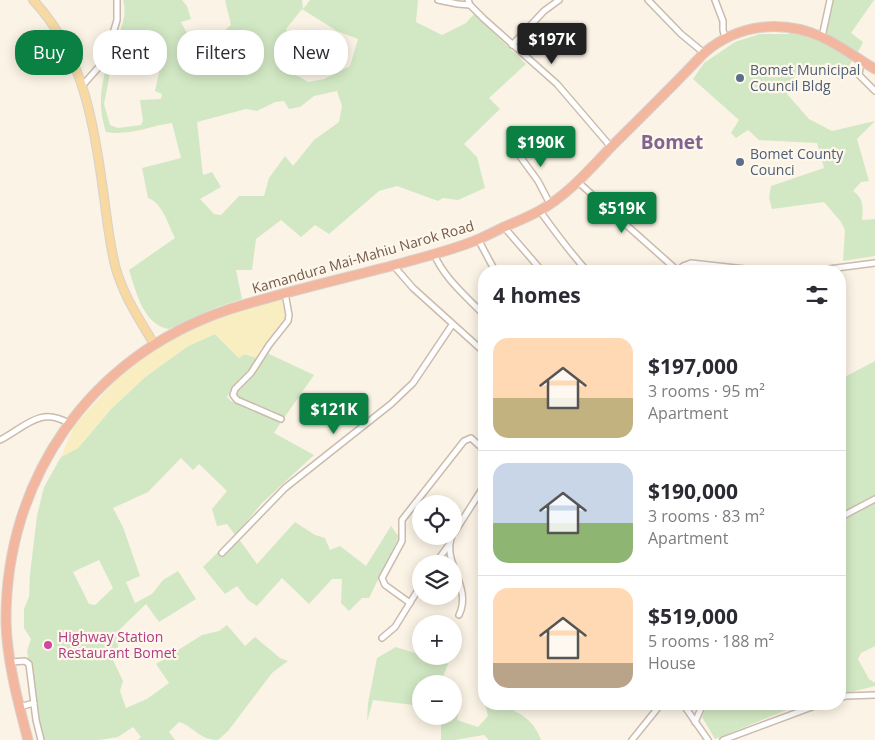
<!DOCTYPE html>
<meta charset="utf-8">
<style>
:root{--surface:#fff;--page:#f2f2f3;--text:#2b2b33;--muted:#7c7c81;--line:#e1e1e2;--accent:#0b8043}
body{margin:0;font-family:"Open Sans",sans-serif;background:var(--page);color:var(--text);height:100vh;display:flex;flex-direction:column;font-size:19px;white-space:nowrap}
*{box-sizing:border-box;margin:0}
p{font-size:16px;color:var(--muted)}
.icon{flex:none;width:28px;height:28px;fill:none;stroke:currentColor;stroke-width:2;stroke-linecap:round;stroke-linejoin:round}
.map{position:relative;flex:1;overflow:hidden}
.side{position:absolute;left:478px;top:265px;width:368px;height:445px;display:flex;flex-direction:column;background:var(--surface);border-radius:20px;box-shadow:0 2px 12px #0003}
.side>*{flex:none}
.banner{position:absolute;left:15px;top:30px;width:388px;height:45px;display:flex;gap:10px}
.controls{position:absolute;left:412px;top:495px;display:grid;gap:10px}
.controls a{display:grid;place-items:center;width:50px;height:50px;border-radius:50%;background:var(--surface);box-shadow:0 2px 12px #0003;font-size:25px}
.price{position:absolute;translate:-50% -42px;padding:0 11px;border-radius:5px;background:var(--accent);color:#fff;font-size:16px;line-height:32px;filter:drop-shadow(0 1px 2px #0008)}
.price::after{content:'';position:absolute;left:50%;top:30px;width:15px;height:11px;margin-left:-8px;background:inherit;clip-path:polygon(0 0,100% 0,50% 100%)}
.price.current{background:#222;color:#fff}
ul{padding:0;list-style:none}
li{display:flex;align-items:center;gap:15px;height:125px;padding:0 15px}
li+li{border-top:1px solid var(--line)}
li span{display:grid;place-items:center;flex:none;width:140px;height:100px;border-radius:15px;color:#555}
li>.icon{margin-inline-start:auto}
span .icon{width:60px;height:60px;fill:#fffc;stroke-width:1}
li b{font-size:21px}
h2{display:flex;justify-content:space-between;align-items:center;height:60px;padding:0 15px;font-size:21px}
.chip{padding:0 18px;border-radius:20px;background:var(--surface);box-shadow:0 2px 12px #0003;font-size:18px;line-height:45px}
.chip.current{background:var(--accent);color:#fff}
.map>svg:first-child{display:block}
.green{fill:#d2e8c4;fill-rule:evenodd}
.sand{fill:#f9eec1}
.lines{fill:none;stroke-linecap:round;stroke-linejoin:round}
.street-casing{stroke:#ccbbac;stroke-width:8}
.primary-casing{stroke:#d8d1cd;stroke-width:10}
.highway-casing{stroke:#d8d1cd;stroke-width:11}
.street{stroke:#fff;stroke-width:5}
.primary{stroke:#f7d9a1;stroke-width:8}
.highway{stroke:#f3b79f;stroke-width:9}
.service-dot{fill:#5c6f8a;stroke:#fef7eb;stroke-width:2}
.hotel-dot{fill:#d1479c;stroke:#fef7eb;stroke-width:2}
.labels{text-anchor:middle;stroke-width:4.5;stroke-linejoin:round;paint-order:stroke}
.service-label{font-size:14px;fill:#4e5e75;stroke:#fef7eb;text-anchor:start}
.street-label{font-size:14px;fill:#735a4b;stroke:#fef7eb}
.hotel-label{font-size:14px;fill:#b23c85;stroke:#fef7eb;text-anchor:start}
.district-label{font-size:19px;font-weight:bold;fill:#81638f;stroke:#fef7eb}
</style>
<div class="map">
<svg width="875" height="740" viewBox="0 0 875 740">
<rect width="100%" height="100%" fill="#fbf3e5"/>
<g class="green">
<path d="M123,0H182L187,6L191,19L181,22L187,33L186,42L215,50L231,37L226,29L231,25L225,0H302L303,9L310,0H418L416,22L442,35L466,23L474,14L526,64L489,98L500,109L464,144L477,157L485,188L458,200L443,198L438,201L397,186L379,191L329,234L315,225L301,237L281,220L256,239L252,270H236L242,299L215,308L169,329C143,325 136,291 129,270L175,238C169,226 162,202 148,198L142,168L181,158L172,123C149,126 130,136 106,132C97,105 101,82 110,56C116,38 129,20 123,0ZM302,9L337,31L358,39L350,66L324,79L308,82L300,77L289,73L295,66L303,52C300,42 289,39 286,29ZM117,55L160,68L155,91L162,94L161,99L140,100L143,121L141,125L118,128L110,125L104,104L110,73ZM337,91L342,106L339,122L314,140L293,166L285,156L269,178L264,196H239L221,215L214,214L200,199L221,187L212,172L203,175L197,122L246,109L257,111L275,102L284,101L289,109L300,107L314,96Z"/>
<path d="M833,0H874L851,33L863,42L858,52L826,33Z"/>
<path d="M790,31L819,40L853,59L845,74L826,63L812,77L798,69L787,94L809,119L832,131L875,121L857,139L869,181L861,182L853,191C864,198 863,208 862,220L875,219V256L843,261L845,230L841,222L824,202L772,209L769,198L771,186L824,168L817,143L759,140L748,130L736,138L731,133L739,120L693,79L704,63L735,42L760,34H789Z"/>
<path d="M215,334L239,358L244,354L257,358C249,373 235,383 227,397L231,401L281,422L274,433L314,455L261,504L236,535L257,564L295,522L315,535L325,538L330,550L340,546L366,566L391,526L399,537L369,598H362L349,611L341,603L342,579H332L309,604L282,578L257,606L248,600L237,586L225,594L203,567L235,535L227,524L217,526L212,509L227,491L199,464L193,470L181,458L148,492L113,508L123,527L140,576L126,582L135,603L152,594L163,580L178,571L196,599L159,622L146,604L115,634L119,642L117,652L112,658L123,681L120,691L126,708L147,699L169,683L156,664L202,635L219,631L227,625L245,646L255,637L280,658L288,661L272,673L228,731L218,740C199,740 195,727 179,722L169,732L175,740H138L141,737L133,727L118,737L99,740H44L39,721L27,651L31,639L24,628V609L29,597L30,574L37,516L44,487L61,457L78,448L111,409L145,377L188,346ZM99,560L113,588L95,605L89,604L73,572Z"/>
<path d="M267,353L314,375L284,418L238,397L236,395L237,391L253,374Z"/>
<path d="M875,361V646L861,653L858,659L869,679L875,683V686L839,695V509L844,506L839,495V442L846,438L839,426V380Z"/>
<path d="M396,647L448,664L440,684H421V706L373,700L367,722L368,703L377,658Z"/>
<path d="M454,703H460L457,720L478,727L488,716L485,704H503V705C522,715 533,719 541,740H489L484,735L455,740H441V716H454Z"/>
<path d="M707,704H806L794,707L715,739L702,717Z"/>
</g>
<path class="sand" d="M281,298L286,317L260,350L257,358L245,354L239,358L215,334L188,346L145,377L111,409L78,448L61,457L74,426L116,380L143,357L174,338L222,316Z"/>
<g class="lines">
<defs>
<g id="street">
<path d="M438,0L458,4L470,5"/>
<path d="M468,0L470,5L484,19L557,84L611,147"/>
<path d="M648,0L681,34L704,53"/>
<path d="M715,0L723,21V30L725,38"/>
<path d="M822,37L830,0"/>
<path d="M512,45L544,11L559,0"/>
<path d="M861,60L859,75L875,91"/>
<path d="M82,86L105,60L117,20V0"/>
<path d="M511,144L538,181L550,204"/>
<path d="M578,182L678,271"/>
<path d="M540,211C555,232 570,252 587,271"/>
<path d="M504,227L542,271"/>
<path d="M478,239L495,271"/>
<path d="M434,254C444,278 466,296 484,315"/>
<path d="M393,265L413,288L484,352"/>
<path d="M678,271L683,266L691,263L763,271"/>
<path d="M813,271L875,263"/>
<path d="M281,419L237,400L233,395L235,389L251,373L269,345L288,321L289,315L285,293"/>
<path d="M0,440C24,428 40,406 68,423"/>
<path d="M839,518L875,499"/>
<path d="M454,533L484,486"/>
<path d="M452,536C441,562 473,587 459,615"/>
<path d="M222,553L285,488L391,404L413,383L452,325"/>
<path d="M435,564L448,546"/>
<path d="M410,603L385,585L382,578L402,541V520L464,441L471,438L484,450"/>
<path d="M382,638L395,627L421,585"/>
<path d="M11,662L25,661L29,664L36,720L41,740"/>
<path d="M839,698L846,696L875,695"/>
<path d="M683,704L708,740"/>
<path d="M19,707L34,703"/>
<path d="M695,722L703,704"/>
<path d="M632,740L661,704"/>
<path d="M723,740L820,704"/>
</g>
<path id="primary" d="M33,0C82,52 94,122 103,190C107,217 109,243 116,269C124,297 140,320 154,344"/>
<path id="highway" d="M28,740C18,702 7,661 6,622C5,478 91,356 227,310C286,291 347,278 406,262C431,255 456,249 479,239C488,235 496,231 504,227C516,222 528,217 539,211C568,195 589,170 612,146C643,115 674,85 704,53C738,24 782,19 822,37C841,46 858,59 875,69"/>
</defs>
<use href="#street" class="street-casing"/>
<use href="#primary" class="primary-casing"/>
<use href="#highway" class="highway-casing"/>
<use href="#street" class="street"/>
<use href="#primary" class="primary"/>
<use href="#highway" class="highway"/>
</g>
<g class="service-dot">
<circle cx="740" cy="78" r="5"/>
<circle cx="740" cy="162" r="5"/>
</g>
<circle class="hotel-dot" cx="48" cy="645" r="5"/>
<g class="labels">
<g class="service-label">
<text x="750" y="75">Bomet Municipal<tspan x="750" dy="16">Council Bldg</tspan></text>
<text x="750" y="159">Bomet County<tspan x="750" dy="16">Counci</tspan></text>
</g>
<g class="street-label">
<text transform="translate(363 257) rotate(-16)" y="5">Kamandura Mai-Mahiu Narok Road</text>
</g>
<g class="hotel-label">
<text x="58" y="642">Highway Station<tspan x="58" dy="16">Restaurant Bomet</tspan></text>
</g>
<g class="district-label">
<text x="672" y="149">Bomet</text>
</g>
</g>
</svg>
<div class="controls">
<a><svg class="icon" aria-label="locate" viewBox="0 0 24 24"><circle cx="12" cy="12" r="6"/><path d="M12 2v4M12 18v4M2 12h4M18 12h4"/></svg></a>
<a><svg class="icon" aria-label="layers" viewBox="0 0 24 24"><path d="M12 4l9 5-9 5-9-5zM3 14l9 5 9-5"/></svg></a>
<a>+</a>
<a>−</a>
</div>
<b class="price current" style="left:552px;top:65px">$197K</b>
<b class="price" style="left:541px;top:168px">$190K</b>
<b class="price" style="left:622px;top:234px">$519K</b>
<b class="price" style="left:334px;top:435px">$121K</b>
<div class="banner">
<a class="chip current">Buy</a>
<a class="chip">Rent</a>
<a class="chip">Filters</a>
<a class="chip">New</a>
</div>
<section class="side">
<h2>4 homes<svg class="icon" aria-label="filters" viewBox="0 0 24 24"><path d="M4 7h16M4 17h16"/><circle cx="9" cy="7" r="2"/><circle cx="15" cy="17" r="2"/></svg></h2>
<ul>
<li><span style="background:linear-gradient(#ffd9b3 60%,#c2b280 0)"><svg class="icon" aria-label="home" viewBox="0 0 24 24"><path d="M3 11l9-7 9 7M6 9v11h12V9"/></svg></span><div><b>$197,000</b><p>3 rooms · 95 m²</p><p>Apartment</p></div></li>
<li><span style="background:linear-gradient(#c9d6e8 60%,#8fb573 0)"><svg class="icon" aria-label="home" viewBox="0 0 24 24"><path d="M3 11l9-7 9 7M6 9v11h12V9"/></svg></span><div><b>$190,000</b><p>3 rooms · 83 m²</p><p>Apartment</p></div></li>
<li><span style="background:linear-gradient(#ffd9b3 75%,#b9a48a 0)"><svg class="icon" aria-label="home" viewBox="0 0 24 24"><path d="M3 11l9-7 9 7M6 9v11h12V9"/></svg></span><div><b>$519,000</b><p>5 rooms · 188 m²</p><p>House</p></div></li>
</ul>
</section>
</div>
